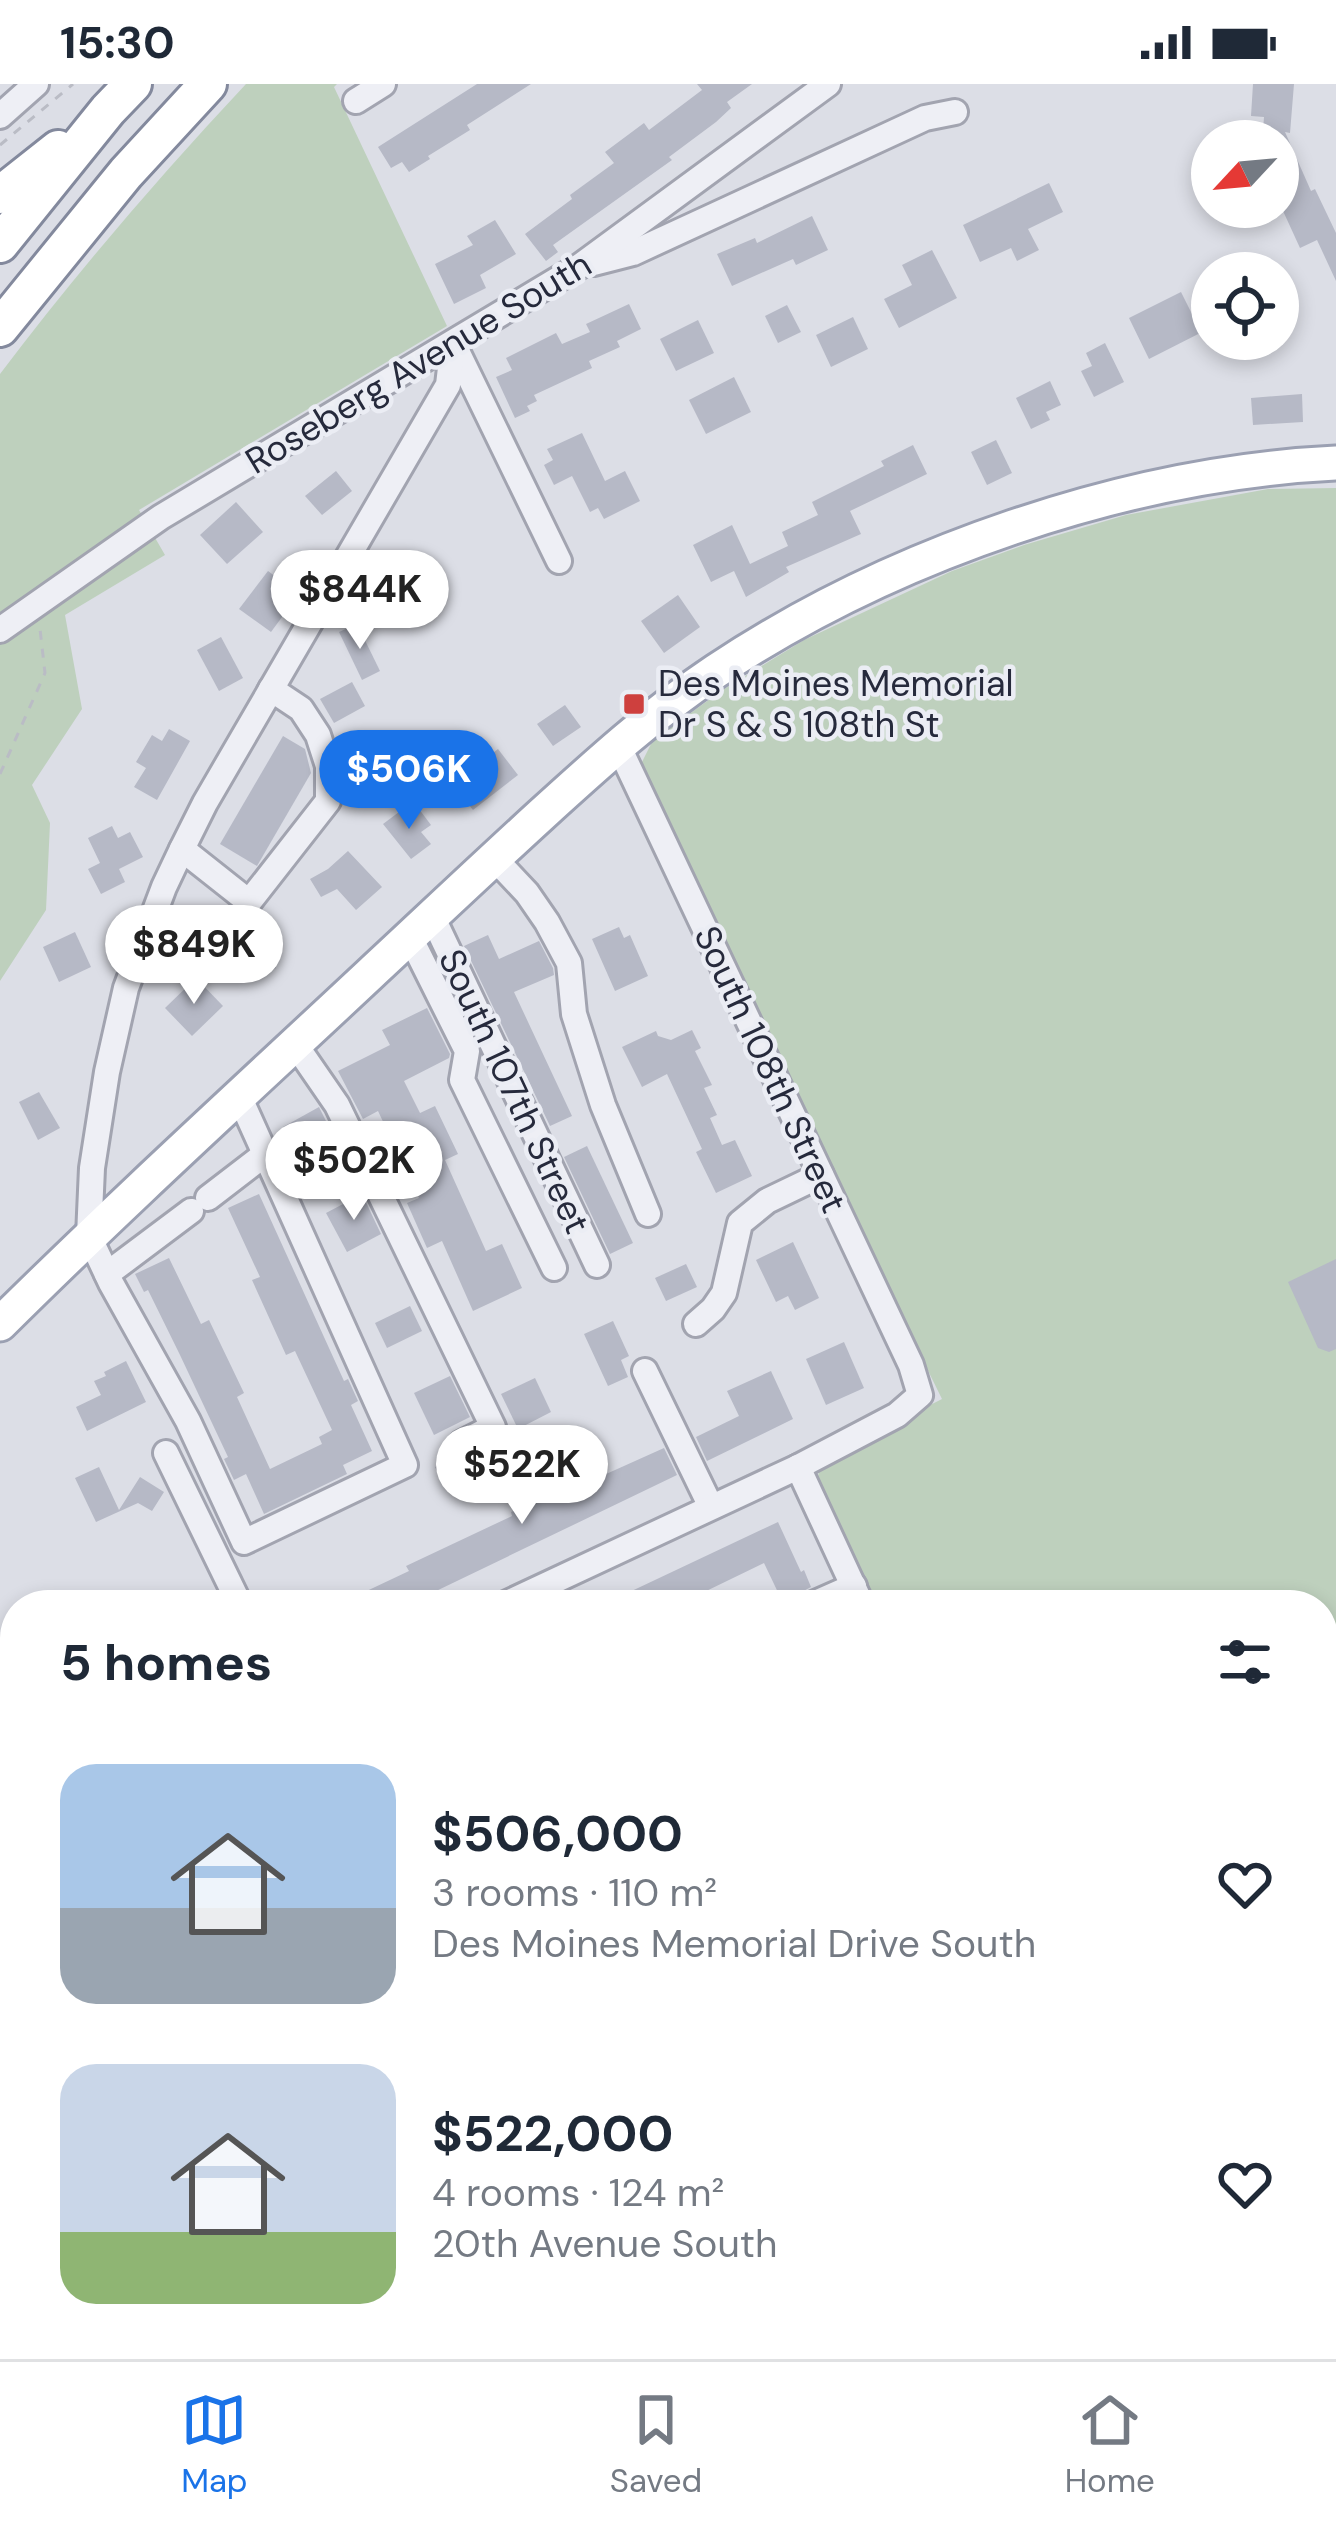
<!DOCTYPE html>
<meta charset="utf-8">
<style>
:root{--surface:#fff;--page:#f6f6f7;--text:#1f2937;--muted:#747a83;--line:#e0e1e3;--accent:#1a73e8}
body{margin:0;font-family:"DM Sans",sans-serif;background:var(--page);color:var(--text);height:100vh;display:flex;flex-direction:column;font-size:45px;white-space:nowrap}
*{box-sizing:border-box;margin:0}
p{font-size:39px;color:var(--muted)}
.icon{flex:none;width:66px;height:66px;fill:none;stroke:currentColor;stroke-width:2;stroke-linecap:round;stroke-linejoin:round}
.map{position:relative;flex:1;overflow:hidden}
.drawer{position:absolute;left:0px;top:1506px;width:1338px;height:771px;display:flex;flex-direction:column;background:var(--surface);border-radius:48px 48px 0 0;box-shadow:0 6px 18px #0003}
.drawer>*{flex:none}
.needle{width:78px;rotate:244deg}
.tools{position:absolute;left:1191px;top:36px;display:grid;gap:24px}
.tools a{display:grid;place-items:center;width:108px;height:108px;border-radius:50%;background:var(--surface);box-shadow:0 6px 18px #0003;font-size:60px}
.price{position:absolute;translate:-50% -102px;padding:0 27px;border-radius:42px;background:#fff;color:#222;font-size:39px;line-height:78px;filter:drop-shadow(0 3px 6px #0008)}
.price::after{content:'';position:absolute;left:50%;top:72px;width:36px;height:27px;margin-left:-18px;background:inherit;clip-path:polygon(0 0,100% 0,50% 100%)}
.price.current{background:var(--accent);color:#fff}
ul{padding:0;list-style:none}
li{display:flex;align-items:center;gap:36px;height:300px;padding:0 60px}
li span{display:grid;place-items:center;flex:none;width:336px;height:240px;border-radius:36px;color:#555}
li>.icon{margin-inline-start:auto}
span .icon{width:144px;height:144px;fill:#fffc;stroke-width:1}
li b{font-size:51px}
h2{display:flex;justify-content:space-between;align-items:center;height:144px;padding:0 60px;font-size:51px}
.status{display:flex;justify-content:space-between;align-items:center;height:84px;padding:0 60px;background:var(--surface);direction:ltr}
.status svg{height:33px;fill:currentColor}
.tab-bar{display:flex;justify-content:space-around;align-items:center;height:168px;border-top:3px solid var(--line);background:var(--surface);font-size:33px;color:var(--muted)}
.tab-bar a{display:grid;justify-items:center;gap:6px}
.tab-bar .current{color:var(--accent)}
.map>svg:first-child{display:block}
.green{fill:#bed0bd}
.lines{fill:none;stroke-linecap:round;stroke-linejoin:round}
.stream{stroke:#96a6c7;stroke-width:6}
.building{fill:#b6b9c6}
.minor-casing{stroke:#a2a4b0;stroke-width:30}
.major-casing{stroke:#9ba0b2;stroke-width:39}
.highway-casing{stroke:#83899d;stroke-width:42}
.path{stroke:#babcc5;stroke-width:3;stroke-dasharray:9 9;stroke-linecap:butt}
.minor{stroke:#eeeff5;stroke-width:24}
.major{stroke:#fff;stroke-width:33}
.highway{stroke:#fff;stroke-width:36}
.poi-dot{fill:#ce403e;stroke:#ebedf4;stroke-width:4.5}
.labels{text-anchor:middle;stroke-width:9;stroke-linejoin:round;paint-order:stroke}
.street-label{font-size:36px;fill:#262a3c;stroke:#ebedf4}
.poi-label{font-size:36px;fill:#262a3c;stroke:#ebedf4;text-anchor:start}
</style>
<div class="status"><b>15:30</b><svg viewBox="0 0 49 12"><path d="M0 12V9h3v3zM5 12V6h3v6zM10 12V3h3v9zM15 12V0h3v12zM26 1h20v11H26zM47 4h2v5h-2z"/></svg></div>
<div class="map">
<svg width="1336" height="2275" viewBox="0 0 1336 2275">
<rect width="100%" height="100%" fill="#dcdee6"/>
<g class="green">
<path d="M246,0H337L334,3L447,242L139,426L165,471L65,531L82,625L32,701L50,739L46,826L0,897V290C77,188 159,93 246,0Z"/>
<path d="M1336,404V2275H1239L1233,2262H1323V1521H875L816,1400L822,1376L942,1315L645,712L641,680L653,656L724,605L804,556L952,487L1024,461L1126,431L1268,405Z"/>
<path d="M480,2262H659L642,2275H405Z"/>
</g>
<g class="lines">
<path class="stream" d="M522,2275L561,2262"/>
</g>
<g class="building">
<path d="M477,0H531L467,41L470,46L428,72L430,75L409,88L402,78L391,84L378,63Z"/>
<path d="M697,0H752L727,18L731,24L716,38L669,73L672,76L553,161L558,168L546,177L525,150L572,115L570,111L614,79L605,68L644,39L649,46L702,6Z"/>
<path d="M1253,0H1294L1290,49L1285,48L1311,107L1315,105L1336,149V197L1317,156L1300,164L1278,116V48L1263,47L1264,33L1251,32Z"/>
<path d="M1049,99L1063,128L1028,145L1039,166L1017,177L1011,164L980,178L963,141Z"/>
<path d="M812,132L828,166L796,181L793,175L732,202L717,170L755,154L757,159Z"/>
<path d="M495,136L516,170L480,191L486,204L454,220L435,180L473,161L467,152Z"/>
<path d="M932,166L957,214L899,244L884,215L912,201L902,181Z"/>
<path d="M1181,208L1192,230L1212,219V243L1149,275L1129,234Z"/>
<path d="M629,220L641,245L617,257L620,263L589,277L592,284L534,311L537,317L527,322L530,327L515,334L496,293L512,286L506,274L556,249L562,260L590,248L586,240Z"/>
<path d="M787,221L801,248L778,259L765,232Z"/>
<path d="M853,233L868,265L831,283L816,251Z"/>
<path d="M698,236L714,269L676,287L660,255Z"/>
<path d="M1105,259L1124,298L1094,313L1081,287L1092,282L1086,269Z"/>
<path d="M734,293L751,328L706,350L689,316Z"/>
<path d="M1050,297L1061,321L1046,328L1050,336L1031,345L1016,314Z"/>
<path d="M1302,310L1303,338L1253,341L1251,314Z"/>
<path d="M582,349L605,397L625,387L640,417L604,435L598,424L590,428L572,392L554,401L544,381L553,376L547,365Z"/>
<path d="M996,356L1012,389L987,401L971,368Z"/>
<path d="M913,361L927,390L850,427L861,450L786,483L789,488L746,513L734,487L711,498L693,461L732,441L750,480L788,462L782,448L818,431L812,418L884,382L881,377Z"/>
<path d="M336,387L352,407L322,431L305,412Z"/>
<path d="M236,418L263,448L227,480L200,451Z"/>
<path d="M268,487L299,510L271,548L239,525Z"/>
<path d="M678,511L700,543L664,569L641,537Z"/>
<path d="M357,540L380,587L362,596L339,548Z"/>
<path d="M221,553L243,594L219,607L197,566Z"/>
<path d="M352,598L365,622L334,639L320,615Z"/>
<path d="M565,621L581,643L553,662L537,640Z"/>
<path d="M169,645L190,657L157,716L134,703L146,684L136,678L152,651L162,657Z"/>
<path d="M283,652L305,665L311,689L257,782L220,760Z"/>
<path d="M498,665L518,691L473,726L452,700Z"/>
<path d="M403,725L408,732L419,725L431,741L421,748L431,760L411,775L383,740Z"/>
<path d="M112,742L118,754L130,748L143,773L119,785L125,798L101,810L88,785L100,779L88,754Z"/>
<path d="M348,767L382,803L356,826L337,805L321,813L310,795L328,785Z"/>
<path d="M619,843L624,854L630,851L648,892L615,907L592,855Z"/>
<path d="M75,848L91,883L59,898L43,863Z"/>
<path d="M488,851L499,875L539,857L553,884L554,891L514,908L572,1032L550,1042L464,862Z"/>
<path d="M263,856L276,884L249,897L236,869Z"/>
<path d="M196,894L223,922L192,952L165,924Z"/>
<path d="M427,924L450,970L449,974L404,997L420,1029L435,1022L458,1070L445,1076L486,1167L502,1160L522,1204L473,1227L442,1157L427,1164L407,1119L419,1114L378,1027L363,1035L338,987L390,961L382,946Z"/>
<path d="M692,946L701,964L695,967L712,1001L704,1004L717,1031L710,1034L722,1061L735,1056L752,1092L716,1109L696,1068L702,1065L667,990L642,1003L622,963L656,947L658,952L671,956Z"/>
<path d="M39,1008L60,1044L38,1056L19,1018Z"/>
<path d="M319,1023L338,1061L303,1080L283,1043Z"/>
<path d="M587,1062L633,1159L610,1170L564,1073Z"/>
<path d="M259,1110L344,1297L348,1295L358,1317L351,1321L372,1367L343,1381L347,1390L264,1430L246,1390L234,1396L224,1375L228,1373L180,1271L148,1206L144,1208L135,1190L169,1174L201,1240L209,1236L244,1309L237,1313L270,1385L322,1360L319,1353L332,1346L295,1267L286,1271L252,1196L260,1193L228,1124Z"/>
<path d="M362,1110L381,1150L347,1168L326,1129Z"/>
<path d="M793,1158L819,1214L795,1226L788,1212L776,1218L756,1176Z"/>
<path d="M1336,1175V1265L1329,1268L1318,1264L1288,1198Z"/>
<path d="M686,1180L697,1203L666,1217L655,1194Z"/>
<path d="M410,1222L422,1247L387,1264L375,1239Z"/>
<path d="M613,1237L629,1272L621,1276L628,1293L608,1302L584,1250Z"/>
<path d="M844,1258L864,1304L826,1321L806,1275Z"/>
<path d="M126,1277L146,1318L87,1347L76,1323L101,1311L94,1297L106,1292L104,1288Z"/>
<path d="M771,1287L793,1335L707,1377L696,1353L739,1332L727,1307Z"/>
<path d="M450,1292L470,1333L434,1351L414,1309Z"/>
<path d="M535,1294L551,1328L518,1345L501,1310Z"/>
<path d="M503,1355L508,1366L442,1397L435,1383L455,1374H470Z"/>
<path d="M664,1364L677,1391L407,1521H337L409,1487L406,1482L512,1432L511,1428L544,1413L527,1378L550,1367L567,1401L572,1399L575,1404Z"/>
<path d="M99,1383L119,1426L140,1393L164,1408L152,1427L138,1419L96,1438L75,1394Z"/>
<path d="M778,1438L801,1488L804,1486L811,1503L798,1510L795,1517L784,1521L764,1479L696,1512L700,1521H602Z"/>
</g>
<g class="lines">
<defs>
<g id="minor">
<path d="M356,17L383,0"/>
<path d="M0,32L36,0"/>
<path d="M594,179L633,169L925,34L955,28"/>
<path d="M454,261L559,477"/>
<path d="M0,546L161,433L580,182L828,0"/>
<path d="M182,765L249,818L328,717V682L318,651L301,625L271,605"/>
<path d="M494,774L527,809L547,838L569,879L574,930L603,1021L648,1130"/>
<path d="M432,832L597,1181"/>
<path d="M410,853L467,967L462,996L554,1184"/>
<path d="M295,960L337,1021L493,1343L462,1359"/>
<path d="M239,1012L405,1381L244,1458L188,1337L111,1199L89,1152L92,1084L107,988L126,904L164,803L182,765L205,719L448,301L453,259"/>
<path d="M208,1114L264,1071"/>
<path d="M107,1190L191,1127"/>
<path d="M696,1240L713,1225L724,1209L740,1139L767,1117L821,1091"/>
<path d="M645,1287L711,1423"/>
<path d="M166,1369L240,1521"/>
<path d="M798,1383L862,1521"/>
<path d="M503,1521L798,1383L897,1331L920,1311L911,1281L618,661"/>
<path d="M811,1521L854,1502"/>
<path d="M0,1762L15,1755"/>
<path d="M0,2075L15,2067"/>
<path d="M0,2099L15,2130"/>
<path d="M79,2262L85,2275"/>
<path d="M920,2262L926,2275"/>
<path d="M1212,2262L1219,2275"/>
<path d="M213,2275L242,2262"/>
<path d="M878,2275L893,2262"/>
</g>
<path id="major" d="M0,1240C120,1121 245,1007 369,891C426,838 483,784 541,731C597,680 653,629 716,587C890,471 1126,389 1336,379"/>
<g id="highway">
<path d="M0,111L58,65"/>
<path d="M0,160L108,26L133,0"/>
<path d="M0,244L126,89L208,0"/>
</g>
</defs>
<use href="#minor" class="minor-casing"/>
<use href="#major" class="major-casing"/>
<use href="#highway" class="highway-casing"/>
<g class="path">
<path d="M0,61L73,0"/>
<path d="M0,690L45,589L40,545"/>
</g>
<use href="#minor" class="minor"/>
<use href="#major" class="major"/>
<use href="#highway" class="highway"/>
</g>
<rect class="poi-dot" x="622" y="608" width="24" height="24" rx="6"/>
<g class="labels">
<g class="street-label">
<text transform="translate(418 278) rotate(-31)" y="13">Roseberg Avenue South</text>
<text transform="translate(771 985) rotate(65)" y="13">South 108th Street</text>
<text transform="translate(515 1007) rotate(65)" y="13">South 107th Street</text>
</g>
<g class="poi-label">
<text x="658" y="612">Des Moines Memorial<tspan x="658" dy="41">Dr S &amp; S 108th St</tspan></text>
</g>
</g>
</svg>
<div class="tools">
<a><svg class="needle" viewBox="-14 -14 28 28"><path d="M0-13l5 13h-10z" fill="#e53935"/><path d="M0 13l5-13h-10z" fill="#747a83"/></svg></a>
<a><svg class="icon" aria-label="locate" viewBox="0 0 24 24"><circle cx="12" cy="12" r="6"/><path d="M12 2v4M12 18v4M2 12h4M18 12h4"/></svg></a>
</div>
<b class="price" style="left:360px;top:568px">$844K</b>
<b class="price current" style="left:409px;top:748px">$506K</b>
<b class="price" style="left:194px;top:923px">$849K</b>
<b class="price" style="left:354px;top:1139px">$502K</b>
<b class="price" style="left:522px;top:1443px">$522K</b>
<section class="drawer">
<h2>5 homes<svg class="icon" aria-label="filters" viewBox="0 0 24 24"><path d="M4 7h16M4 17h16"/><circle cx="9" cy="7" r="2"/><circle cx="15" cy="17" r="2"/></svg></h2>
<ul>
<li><span style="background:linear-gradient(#a9c7e8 60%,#9aa5b1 0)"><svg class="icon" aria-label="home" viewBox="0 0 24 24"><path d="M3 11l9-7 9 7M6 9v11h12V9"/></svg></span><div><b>$506,000</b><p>3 rooms · 110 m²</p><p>Des Moines Memorial Drive South</p></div><svg class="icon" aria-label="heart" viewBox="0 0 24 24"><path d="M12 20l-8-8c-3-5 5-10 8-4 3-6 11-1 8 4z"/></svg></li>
<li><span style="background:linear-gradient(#c9d6e8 70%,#8fb573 0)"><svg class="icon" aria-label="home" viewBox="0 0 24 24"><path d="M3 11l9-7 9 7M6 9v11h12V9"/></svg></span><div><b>$522,000</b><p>4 rooms · 124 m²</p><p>20th Avenue South</p></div><svg class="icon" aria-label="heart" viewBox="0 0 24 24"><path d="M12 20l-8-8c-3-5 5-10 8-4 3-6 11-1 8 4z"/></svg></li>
</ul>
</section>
</div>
<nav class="tab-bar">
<a class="current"><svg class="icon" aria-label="map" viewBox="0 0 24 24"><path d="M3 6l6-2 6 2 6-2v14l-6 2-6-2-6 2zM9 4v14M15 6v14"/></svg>Map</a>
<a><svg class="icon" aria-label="saved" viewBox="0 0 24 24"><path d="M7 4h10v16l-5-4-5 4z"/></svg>Saved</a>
<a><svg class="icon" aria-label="home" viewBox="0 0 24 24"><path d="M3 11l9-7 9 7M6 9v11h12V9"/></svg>Home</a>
</nav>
